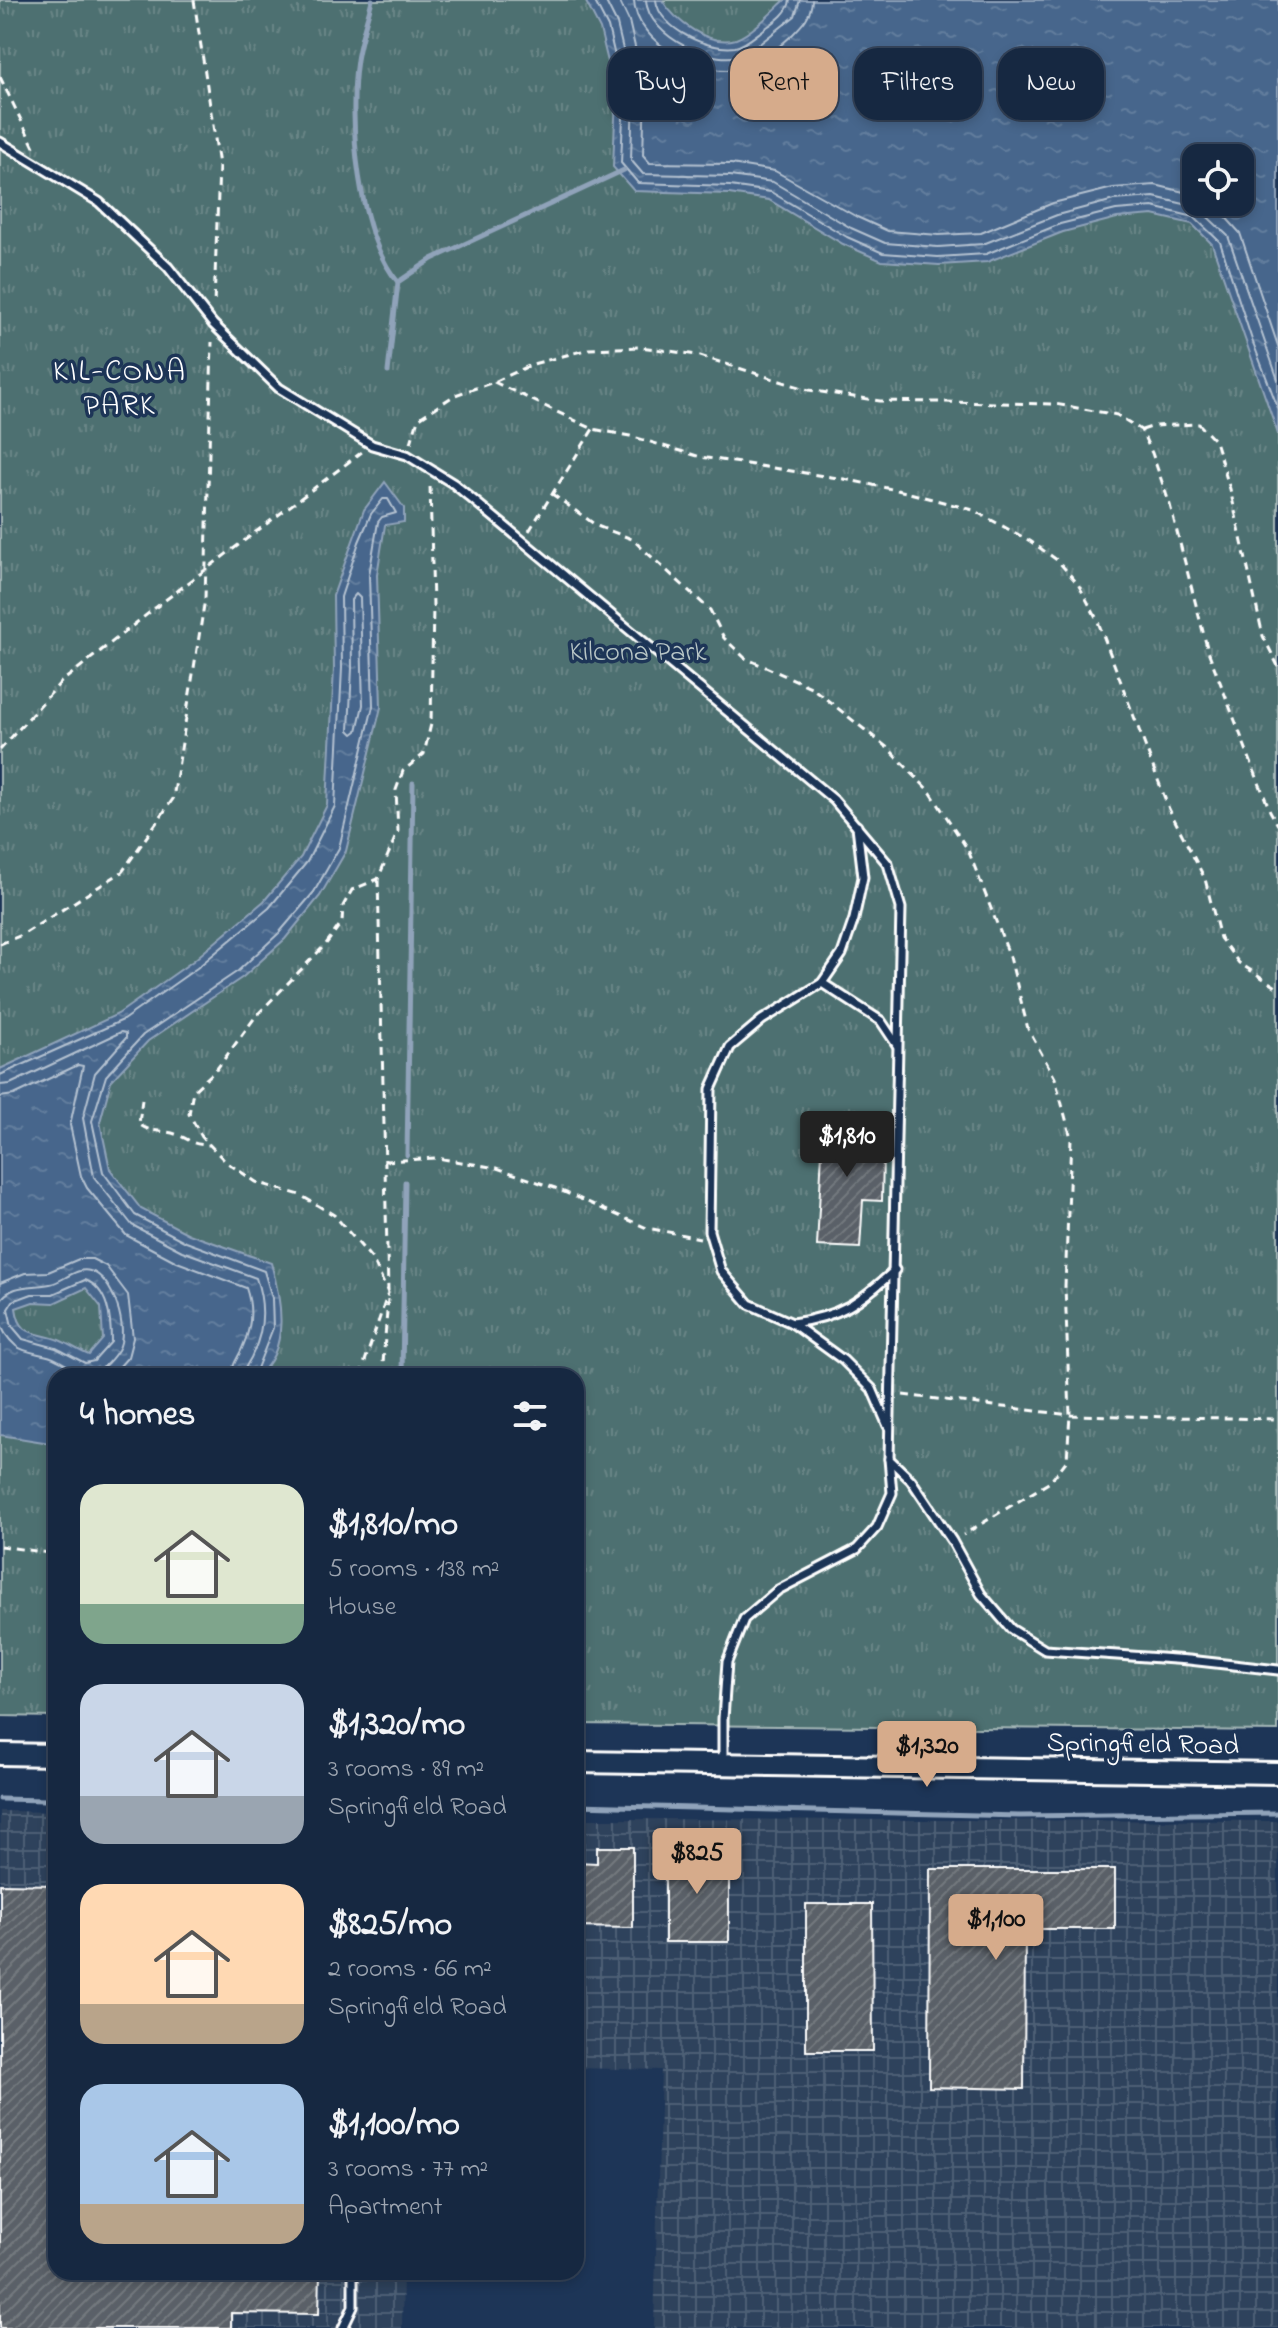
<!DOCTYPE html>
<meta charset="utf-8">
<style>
:root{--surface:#162841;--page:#1f3048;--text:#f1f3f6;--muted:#9ea6b1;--line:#35445a;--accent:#d6ab8b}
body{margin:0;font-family:"Indie Flower",sans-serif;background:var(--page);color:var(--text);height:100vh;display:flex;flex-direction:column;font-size:30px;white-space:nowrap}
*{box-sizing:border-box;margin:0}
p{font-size:26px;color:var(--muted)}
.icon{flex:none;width:44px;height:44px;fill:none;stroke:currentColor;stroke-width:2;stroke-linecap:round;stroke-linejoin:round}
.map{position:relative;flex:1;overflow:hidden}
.sheet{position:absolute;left:48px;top:1368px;width:536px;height:912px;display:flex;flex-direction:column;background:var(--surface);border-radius:24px;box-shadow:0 4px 12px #0003,0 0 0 2px var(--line)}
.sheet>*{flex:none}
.hud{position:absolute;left:608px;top:48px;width:550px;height:72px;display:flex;gap:16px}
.fabs{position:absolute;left:1182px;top:144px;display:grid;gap:16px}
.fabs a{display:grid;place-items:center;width:72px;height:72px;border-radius:16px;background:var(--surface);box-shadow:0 4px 12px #0003,0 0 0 2px var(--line);font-size:40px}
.price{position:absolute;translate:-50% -68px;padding:0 18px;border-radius:8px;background:var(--accent);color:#111;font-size:26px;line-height:52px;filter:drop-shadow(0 2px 4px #0008)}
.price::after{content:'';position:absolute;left:50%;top:48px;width:24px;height:18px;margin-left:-12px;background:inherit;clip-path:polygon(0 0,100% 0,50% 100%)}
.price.current{background:#222;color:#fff}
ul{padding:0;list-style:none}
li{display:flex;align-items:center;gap:24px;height:200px;padding:0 32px}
li span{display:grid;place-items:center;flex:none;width:224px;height:160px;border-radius:24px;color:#555}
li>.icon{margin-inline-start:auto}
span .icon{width:96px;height:96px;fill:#fffc;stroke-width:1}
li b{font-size:34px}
h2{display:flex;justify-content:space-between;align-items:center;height:96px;padding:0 32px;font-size:34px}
.pill{padding:0 28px;border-radius:24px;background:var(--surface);box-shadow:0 4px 12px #0003,0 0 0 2px var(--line);font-size:28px;line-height:72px}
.pill.current{background:var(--accent);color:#111}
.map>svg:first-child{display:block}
.industrial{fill:url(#industrial-grid)}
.park{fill:url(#park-tufts);stroke:#a6b8b8;stroke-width:2;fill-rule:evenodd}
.water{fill:url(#water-ripples);stroke:#90a3ba;stroke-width:2;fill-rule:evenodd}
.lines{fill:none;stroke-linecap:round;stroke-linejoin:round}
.shore{stroke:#b5c2d1;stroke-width:2}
.stream{stroke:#90a3ba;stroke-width:5}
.building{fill:url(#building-hatch);stroke:#fff;stroke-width:2}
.lane-casing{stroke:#fff;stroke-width:13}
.secondary-casing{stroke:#fff;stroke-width:26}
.path{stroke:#fff;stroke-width:3;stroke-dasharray:8 6;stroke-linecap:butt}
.lane{stroke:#1d3557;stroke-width:7}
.secondary{stroke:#1d3557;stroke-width:20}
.labels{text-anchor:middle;stroke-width:7;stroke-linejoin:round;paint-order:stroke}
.park-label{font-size:28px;fill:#b8c6c6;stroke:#1d3557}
.street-label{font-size:28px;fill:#fff;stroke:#1d3557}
.neighbourhood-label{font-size:30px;letter-spacing:2px;fill:#fff;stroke:#1d3557}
</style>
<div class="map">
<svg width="1278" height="2328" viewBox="0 0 1278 2328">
<defs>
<pattern id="industrial-grid" width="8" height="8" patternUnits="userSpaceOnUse" patternTransform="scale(2)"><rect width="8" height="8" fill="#2f425c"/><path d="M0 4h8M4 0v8" fill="none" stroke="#4e5e74"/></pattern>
<pattern id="park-tufts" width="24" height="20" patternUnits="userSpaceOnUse" patternTransform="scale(2)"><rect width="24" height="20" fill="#4e7071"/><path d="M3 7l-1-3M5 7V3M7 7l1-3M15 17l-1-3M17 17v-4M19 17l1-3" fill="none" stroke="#698586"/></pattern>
<pattern id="water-ripples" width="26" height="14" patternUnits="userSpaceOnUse" patternTransform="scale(2)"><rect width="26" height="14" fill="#46668c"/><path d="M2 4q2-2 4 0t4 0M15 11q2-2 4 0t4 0" fill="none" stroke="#627d9d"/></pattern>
<pattern id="building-hatch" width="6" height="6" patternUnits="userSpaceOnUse" patternTransform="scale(2)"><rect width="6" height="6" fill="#5a6167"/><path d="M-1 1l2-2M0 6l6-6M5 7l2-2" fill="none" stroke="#73797e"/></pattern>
</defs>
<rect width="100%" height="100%" fill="#1d3557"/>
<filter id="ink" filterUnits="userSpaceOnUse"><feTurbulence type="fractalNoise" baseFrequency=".0125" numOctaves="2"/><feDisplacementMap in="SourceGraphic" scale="16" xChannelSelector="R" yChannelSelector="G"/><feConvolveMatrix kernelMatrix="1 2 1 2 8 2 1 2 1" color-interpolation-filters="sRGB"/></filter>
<g filter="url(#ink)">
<g class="industrial">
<path d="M0,1811L56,1812V2272H403L402,2328H0Z"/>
<path d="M576,1819L1278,1821V2328H654L661,2070L576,2068Z"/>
</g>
<path class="park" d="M0,0H1278V1731L576,1724V1376H56V1717L0,1716ZM1196,158H1240V202H1196Z"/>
<g class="water">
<path d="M585,0H662C675,21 709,47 736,39C751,34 773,11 785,0H1278V434L1212,244L1192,224L1153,215L1117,218L1063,232L987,262L939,265L882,261L843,244L769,200L729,194L634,191L613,167L616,95L600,29ZM1196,158H1240V202H1196Z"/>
<path d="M385,482L404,508V522L385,525L377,575L381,707L346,851L320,896L285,939L243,977L148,1041L111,1081L100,1122L110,1169L141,1209L189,1234L271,1263C281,1298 291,1350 257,1376H56V1444L0,1435V1069L118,1014L193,961L264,901L301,857L327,805L334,668L333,596L364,510ZM86,1288L101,1307L103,1339L89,1355C79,1351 69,1344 59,1340C36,1331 20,1338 16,1308L33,1302L54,1303Z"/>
</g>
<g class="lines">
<g class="shore">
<path d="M594,0L608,27L624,94L621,163L638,183L730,186L771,192L847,237L883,253L938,257L986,254L1060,224L1116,210L1153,207L1194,217L1220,242L1252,340L1278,408"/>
<path d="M605,0L617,24L633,92L631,160L643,174L730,176L773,182L851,228L885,243L938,247L983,244L1057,215L1114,200L1154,197L1197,207L1228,236L1278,380"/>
<path d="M619,0L629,21L645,90L643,155L650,163L731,164L775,171L857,217L888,231L939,235L981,233L1053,203L1113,188L1155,185L1196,195"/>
<path d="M634,0C635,44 705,79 744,68C760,64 779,47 791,36C802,25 811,17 812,0"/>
<path d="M646,0C648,37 715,69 748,53L795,16L800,0"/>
<path d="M656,0C659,29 709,51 735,47C746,45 757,34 767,27C776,21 789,12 790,0"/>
<path d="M1212,202L1240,233L1278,346"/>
<path d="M356,594L360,598L363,705L357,731L353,734L349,730L352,668L351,600Z"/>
<path d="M0,1075L123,1020L197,968L269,908L307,862L335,806L342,668L341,597L359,542L371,514L383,499H388L396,513L382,517L378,522L369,575L373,706L339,848L314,892L279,933L238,971L143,1035L106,1076L92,1121L103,1172L135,1215L186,1242L264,1271L272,1298L273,1328L254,1376"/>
<path d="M0,1085L10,1084L121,1032L126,1033V1038L95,1073L83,1118L94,1177L132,1225L182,1251L256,1278C265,1304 265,1328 253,1353C250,1362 244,1366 243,1376"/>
<path d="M0,1097L14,1095L78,1065L83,1066L70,1125L81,1176L87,1188L126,1235L177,1262L246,1288C253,1308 252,1326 243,1346C239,1357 232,1363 231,1376"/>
<path d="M85,1280C109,1289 111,1320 111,1342L94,1361L85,1363L56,1348L23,1339L12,1326L8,1309L13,1301L32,1294H53Z"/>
<path d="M0,1283L25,1273L48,1272L79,1259H92L106,1266L128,1295L133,1338L128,1357L111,1376"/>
<path d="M0,1301C12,1283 31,1288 50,1284C63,1282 75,1267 90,1271C113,1276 130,1331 118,1350C112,1359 101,1372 90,1373C76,1374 63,1361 51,1357C40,1353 25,1353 16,1346C8,1339 2,1331 0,1321"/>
</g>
<g class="stream">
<path d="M372,0C367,20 360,40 357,60C348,120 358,235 398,282"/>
<path d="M388,372L398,282L432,259L624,170"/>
<path d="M407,1155L413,783"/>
<path d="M402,1376L405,1182"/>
<path d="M0,1799L46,1800"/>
<path d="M576,1805L1020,1816L1278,1813"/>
</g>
</g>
<g class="building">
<path d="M824,1114L876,1118V1156L883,1155L882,1201L863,1200L860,1248L817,1246Z"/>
<path d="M597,1847H633V1928L576,1927V1862L597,1863Z"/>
<rect x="665" y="1851" width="64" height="91"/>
<path d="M930,1869H1115V1929H1025L1024,2089L929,2087Z"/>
<path d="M0,1884L56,1885V2272H320L319,2314L231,2313V2328H0Z"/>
<path d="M806,1904H872L873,2051H806Z"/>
</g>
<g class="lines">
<defs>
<g id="lane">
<path d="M0,142L99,202L168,267L213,324L279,388L372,445L407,455L454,484L834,800L888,864L901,908L889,1459L892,1493L877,1527L857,1549L778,1590L744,1619L727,1662L723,1719V1761"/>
<path d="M857,826L863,877L854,919L842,954L822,983L762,1020L730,1047L711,1089L709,1231L721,1271L749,1304L792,1323L843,1360L872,1389L888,1426"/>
<path d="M822,983L881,1021L897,1045"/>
<path d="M792,1323C840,1317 860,1302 895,1270"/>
<path d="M889,1459L911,1480L952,1541L981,1594L1011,1629L1045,1650L1189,1660L1278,1670"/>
<path d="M343,2328L353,2307V2272"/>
</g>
<g id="secondary">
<path d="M0,1754L56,1755"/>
<path d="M576,1762L1278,1773"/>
</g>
</defs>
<use href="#lane" class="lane-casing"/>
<use href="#secondary" class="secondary-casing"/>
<g class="path">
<path d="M194,0L219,165L214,306"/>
<path d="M0,77L35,149"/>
<path d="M494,382L593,429L630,436L701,457L844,479L906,492L973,510L1030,541L1057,560L1078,584L1097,619L1169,809L1205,879L1220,938L1239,963L1278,988"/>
<path d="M1142,430L1154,426L1199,424L1215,441L1230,489L1263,636L1278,666"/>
<path d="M411,443L418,419L455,395L494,382L533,364L589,349L641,347L697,355L809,390L880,401L1055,404L1117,415L1141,430L1152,453L1170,505L1208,651L1270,811L1278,825"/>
<path d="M552,494L597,526L632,539L710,610L724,638L745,658L811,687L889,749L931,793L968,850L1010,957L1028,1029L1055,1078L1071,1138L1065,1286L1070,1415L1067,1460L1050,1482L963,1535"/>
<path d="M529,531L593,429"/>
<path d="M0,750L60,683L164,601L362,452"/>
<path d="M378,879L388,1291"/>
<path d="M0,944L22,935L122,872L173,799L205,599L212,342"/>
<path d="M142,1099L139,1124C151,1134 163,1129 178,1135C193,1141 189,1144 209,1145"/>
<path d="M385,1161L437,1158L497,1168L555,1188L647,1228L700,1238"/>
<path d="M360,1376L388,1293L373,1260L334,1215L300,1195L256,1182L226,1162L202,1137L189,1114L193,1091L216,1070L256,1016L326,944L342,922L343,906L352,890L378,879L398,831L396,790L403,771L424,754L431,724L433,605L430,485"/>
<path d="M382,1376L388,1299"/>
<path d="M903,1395L1070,1415L1278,1419"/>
<path d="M0,1546L56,1554"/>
</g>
<use href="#lane" class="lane"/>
<use href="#secondary" class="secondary"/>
</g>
</g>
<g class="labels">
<g class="park-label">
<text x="638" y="660">Kilcona Park</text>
</g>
<g class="street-label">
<text transform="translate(1143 1742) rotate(1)" y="10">Springfield Road</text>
</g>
<g class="neighbourhood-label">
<text x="120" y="380">KIL-CONA<tspan x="120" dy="34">PARK</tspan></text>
</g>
</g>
</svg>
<div class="fabs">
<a><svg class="icon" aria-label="locate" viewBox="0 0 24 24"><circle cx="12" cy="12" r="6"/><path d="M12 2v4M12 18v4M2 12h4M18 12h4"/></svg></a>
</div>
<b class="price current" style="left:847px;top:1179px">$1,810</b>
<b class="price" style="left:927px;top:1789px">$1,320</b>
<b class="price" style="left:697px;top:1896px">$825</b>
<b class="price" style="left:996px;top:1962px">$1,100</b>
<div class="hud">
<a class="pill">Buy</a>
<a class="pill current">Rent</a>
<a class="pill">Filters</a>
<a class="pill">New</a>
</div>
<section class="sheet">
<h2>4 homes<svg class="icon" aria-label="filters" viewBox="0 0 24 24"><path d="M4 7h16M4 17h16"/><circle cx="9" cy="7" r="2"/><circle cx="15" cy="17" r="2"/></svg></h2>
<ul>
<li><span style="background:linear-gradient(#dfe7d0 75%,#7fa58c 0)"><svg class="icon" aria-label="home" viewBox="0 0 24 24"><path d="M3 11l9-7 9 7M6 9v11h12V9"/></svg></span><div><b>$1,810/mo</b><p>5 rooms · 138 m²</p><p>House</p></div></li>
<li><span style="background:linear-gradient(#c9d6e8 70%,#9aa5b1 0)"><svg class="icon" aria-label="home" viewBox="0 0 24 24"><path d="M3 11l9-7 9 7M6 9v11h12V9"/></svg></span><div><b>$1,320/mo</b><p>3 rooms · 89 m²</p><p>Springfield Road</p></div></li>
<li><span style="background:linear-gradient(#ffd9b3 75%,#b9a48a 0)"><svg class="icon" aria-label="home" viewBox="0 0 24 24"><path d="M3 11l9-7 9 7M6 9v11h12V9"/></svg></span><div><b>$825/mo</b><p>2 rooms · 66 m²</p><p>Springfield Road</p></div></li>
<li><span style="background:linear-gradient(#a9c7e8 75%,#b9a48a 0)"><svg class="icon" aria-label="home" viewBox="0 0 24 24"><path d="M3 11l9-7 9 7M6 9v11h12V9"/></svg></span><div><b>$1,100/mo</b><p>3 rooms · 77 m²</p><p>Apartment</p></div></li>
</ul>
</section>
</div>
